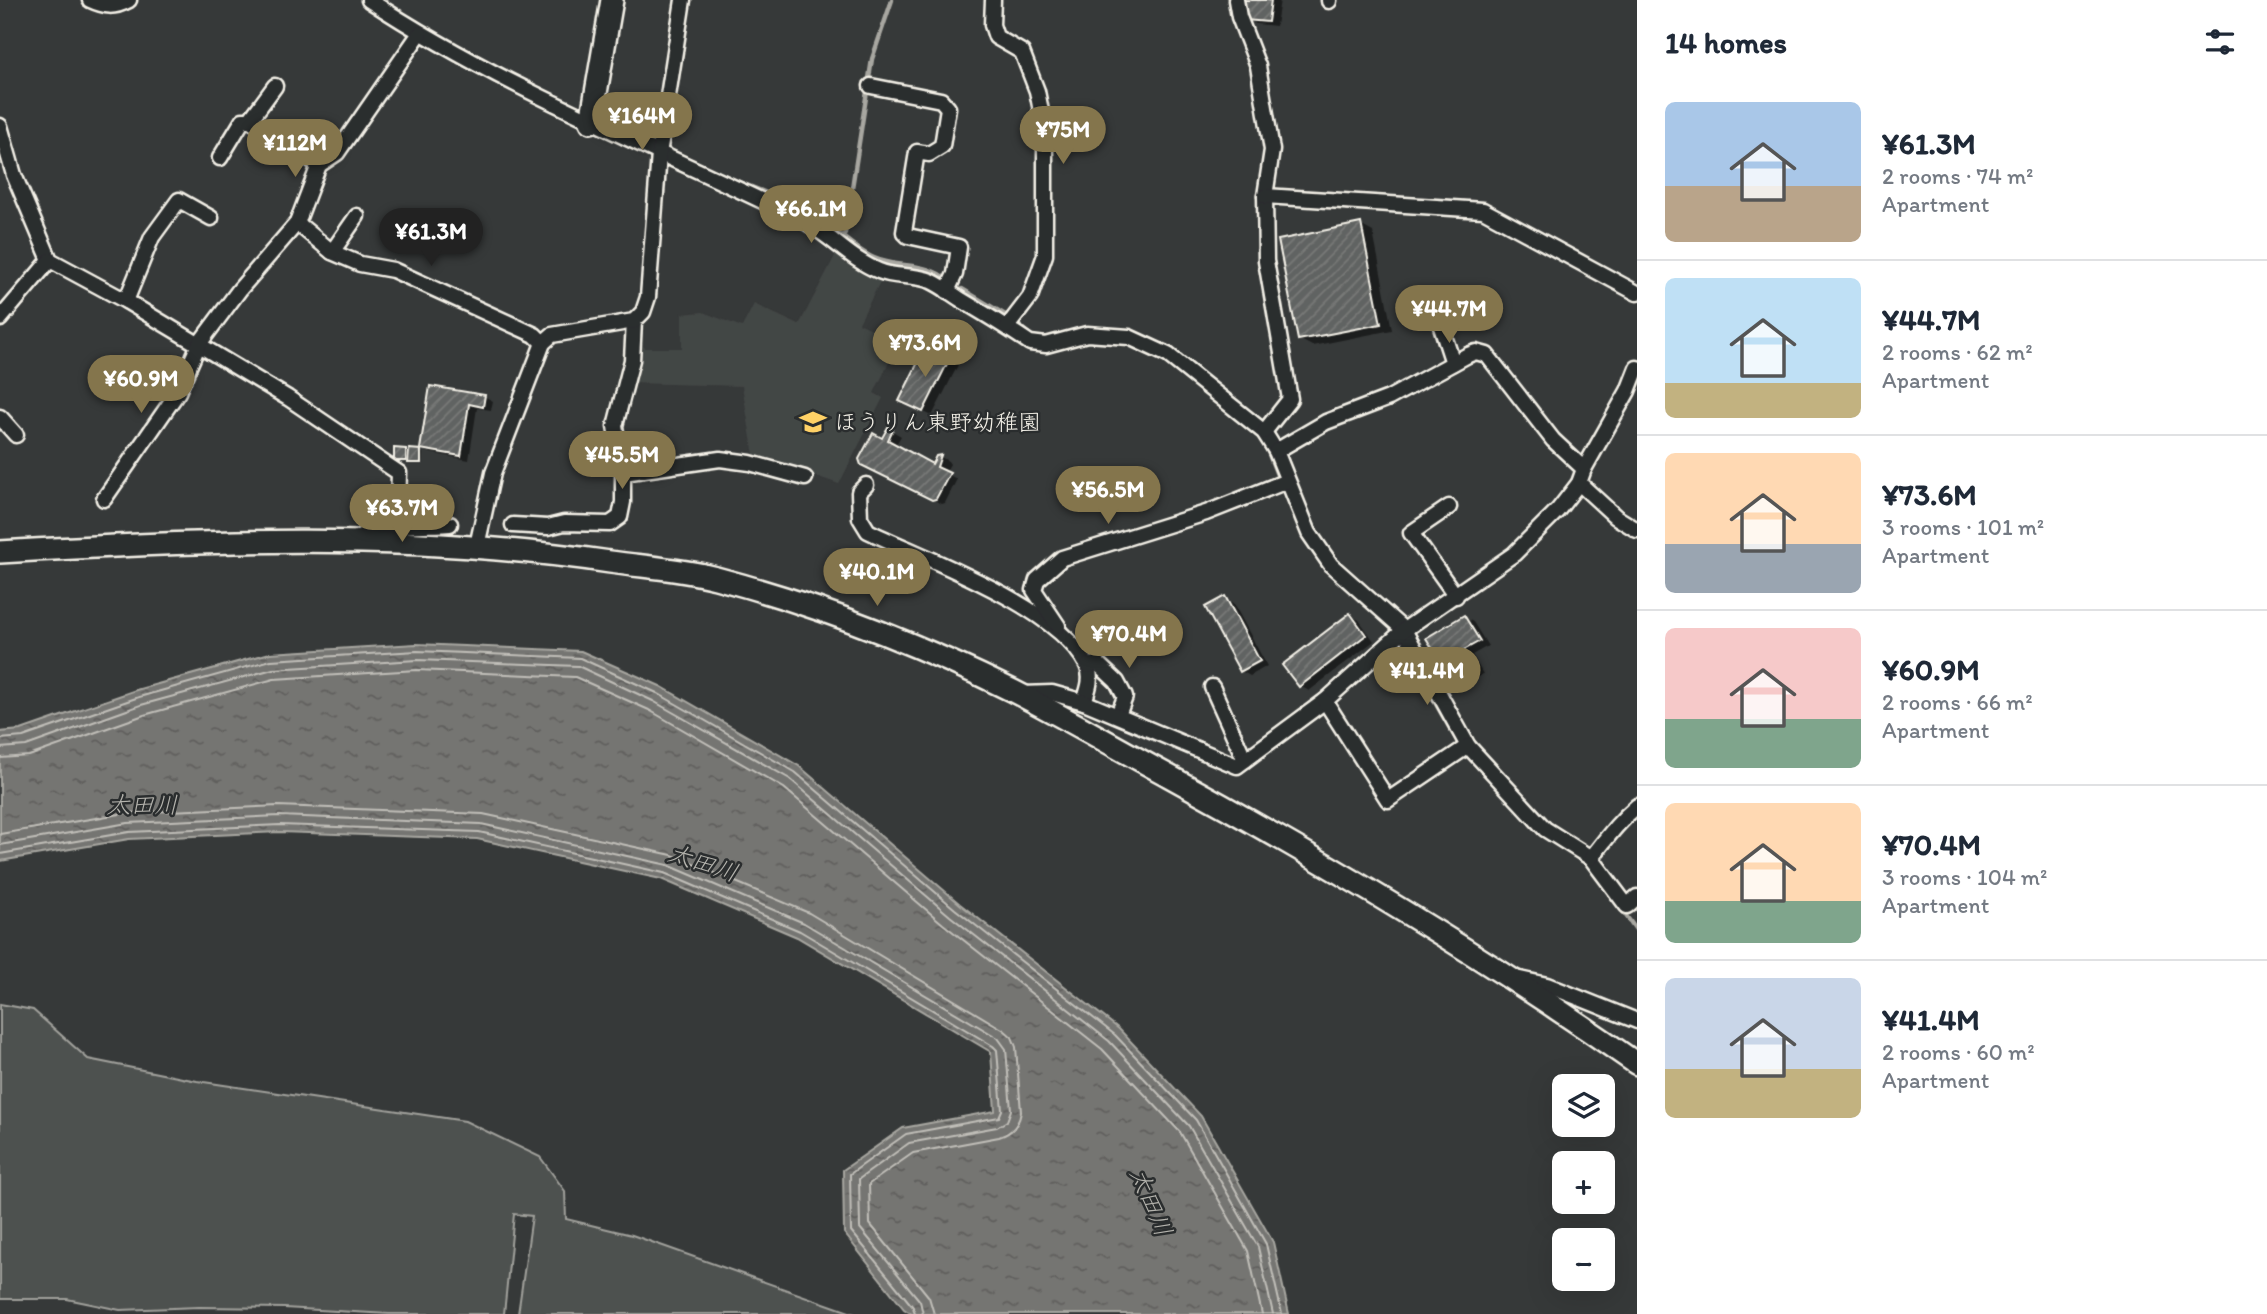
<!DOCTYPE html>
<meta charset="utf-8">
<style>
:root{--surface:#fff;--page:#f2f2f3;--text:#1f2937;--muted:#747a83;--line:#e0e1e3;--accent:#84754c}
body{margin:0;font-family:Itim,"Klee One",sans-serif;background:var(--page);color:var(--text);height:100vh;display:flex;flex-direction:column;font-size:26px;white-space:nowrap}
*{box-sizing:border-box;margin:0}
p{font-size:23px;color:var(--muted)}
.icon{flex:none;width:38px;height:38px;fill:none;stroke:currentColor;stroke-width:2;stroke-linecap:round;stroke-linejoin:round}
.map{position:relative;flex:1;overflow:hidden}
.side{display:flex;flex-direction:column;background:var(--surface);width:630px}
.side>*{flex:none}
.tools{position:absolute;left:1552px;top:1074px;display:grid;gap:14px}
.tools a{display:grid;place-items:center;width:63px;height:63px;border-radius:10px;background:var(--surface);box-shadow:0 7px 28px #0002;font-size:35px}
.price{position:absolute;translate:-50% -60px;padding:0 16px;border-radius:24px;background:var(--accent);color:#fff;font-size:23px;line-height:46px;filter:drop-shadow(0 2px 4px #0008)}
.price::after{content:'';position:absolute;left:50%;top:42px;width:21px;height:16px;margin-left:-10px;background:inherit;clip-path:polygon(0 0,100% 0,50% 100%)}
.price.active{background:#222;color:#fff}
ul{padding:0;list-style:none}
li{display:flex;align-items:center;gap:21px;height:175px;padding:0 28px}
li+li{border-top:2px solid var(--line)}
li span{display:grid;place-items:center;flex:none;width:196px;height:140px;border-radius:10px;color:#555}
li>.icon{margin-inline-start:auto}
span .icon{width:84px;height:84px;fill:#fffc;stroke-width:1}
li b{font-size:30px}
h2{display:flex;justify-content:space-between;align-items:center;height:84px;padding:0 28px;font-size:30px}
main{display:flex;flex:1;min-height:0}
.map>svg:first-child{display:block}
.built{fill:#434645}
.grass{fill:#4e514f;stroke:#a1a19c;stroke-width:2}
.water{fill:url(#water-ripples);stroke:#a8a7a1;stroke-width:2}
.shadow{fill:#0007}
.lines{fill:none;stroke-linecap:round;stroke-linejoin:round}
.shore{stroke:#c1bfb9;stroke-width:2}
.stream{stroke:#a8a7a1;stroke-width:4.5}
.building{fill:url(#building-hatch);stroke:#f4f1e8;stroke-width:2}
.street-casing{stroke:#f4f1e8;stroke-width:19}
.secondary-casing{stroke:#f4f1e8;stroke-width:26}
.street{stroke:#2a2d2e;stroke-width:14}
.secondary{stroke:#2a2d2e;stroke-width:21}
.labels{text-anchor:middle;stroke-width:5;stroke-linejoin:round;paint-order:stroke}
.poi-label{font-size:23px;fill:#f4f1e8;stroke:#2a2d2e;text-anchor:start}
.water-label{font-size:24px;font-style:italic;fill:#b4b3ad;stroke:#2a2d2e}
</style>
<main>
<div class="map">
<svg width="1637" height="1314" viewBox="0 0 1637 1314">
<defs>
<pattern id="water-ripples" width="26" height="14" patternUnits="userSpaceOnUse" patternTransform="scale(1.75)"><rect width="26" height="14" fill="#757572"/><path d="M2 4q2-2 4 0t4 0M15 11q2-2 4 0t4 0" fill="none" stroke="#5f5e5c"/></pattern>
<pattern id="building-hatch" width="6" height="6" patternUnits="userSpaceOnUse" patternTransform="scale(1.75)"><rect width="6" height="6" fill="#616362"/><path d="M-1 1l2-2M0 6l6-6M5 7l2-2" fill="none" stroke="#787a78"/></pattern>
</defs>
<rect width="100%" height="100%" fill="#363939"/>
<filter id="ink" filterUnits="userSpaceOnUse"><feTurbulence type="fractalNoise" baseFrequency=".0143" numOctaves="2"/><feDisplacementMap in="SourceGraphic" scale="14" xChannelSelector="R" yChannelSelector="G"/><feConvolveMatrix kernelMatrix="1 2 1 2 8 2 1 2 1" color-interpolation-filters="sRGB"/></filter>
<g filter="url(#ink)">
<path class="built" d="M836,254L845,263L865,275L881,280L859,323L899,342L874,393L883,398L839,484L754,455L742,386L630,383L637,340L645,348H682V314L703,312L742,327L754,304L799,325Z"/>
<path class="grass" d="M0,1004L33,1010L88,1059L197,1081L465,1121L540,1157L565,1191L566,1219L632,1235L855,1314H518L532,1216L514,1214L504,1314H389L284,1308L199,1307L120,1310L67,1299H0Z"/>
<path class="water" d="M416,644L581,651L660,686L799,766L960,904L1119,1029L1201,1116L1273,1242L1289,1314H912L904,1309L844,1233L843,1170L903,1128L995,1111L991,1052L797,937L661,879L477,839L280,832L129,839L0,861V732L21,730L136,690L270,653Z"/>
<g class="shadow">
<path d="M1246,0H1280L1276,26L1256,24L1246,18Z"/>
<path d="M1360,225L1373,232L1392,330L1312,346L1299,339Z"/>
<path d="M949,360L958,365L932,416L910,405Z"/>
<path d="M431,388L484,396L493,401L491,410L477,408L469,460L431,453L422,448Z"/>
<path d="M889,429L901,436L895,446L932,466L939,456L948,461L950,464L945,473L957,479L945,503L942,504L872,469Z"/>
<path d="M406,451L411,454L423,453L422,464L398,461Z"/>
<path d="M1225,599L1234,604L1267,666L1250,676L1241,671Z"/>
<path d="M1350,615L1359,620L1374,641L1309,691L1300,686Z"/>
<path d="M1464,617L1473,622L1488,646L1472,655L1483,674L1463,686L1455,681Z"/>
</g>
<g class="lines">
<g class="shore">
<path d="M0,739L23,737L139,697L271,660L417,651L580,658L657,693L795,772L955,909L1115,1035L1196,1120L1266,1244L1282,1314"/>
<path d="M0,748L26,746L141,705L273,669L417,660L578,666L653,701L790,779L950,916L1109,1041L1189,1126L1258,1247L1273,1314"/>
<path d="M0,758L29,756L144,715L274,679L417,670L575,677L649,710L784,788L943,924L1102,1049L1180,1132L1248,1251L1262,1314"/>
<path d="M0,834L126,813L278,806L483,814L672,855L809,913L1004,1030L1012,1037L1016,1047L1021,1112C1019,1125 1012,1133 999,1137L913,1153L869,1184L870,1224L929,1297L934,1314"/>
<path d="M0,845L128,823L279,816L481,824L668,865L804,923L998,1038L1006,1049L1011,1110L1007,1121L997,1127L909,1143L859,1179L860,1228L920,1301L923,1314"/>
<path d="M0,854L129,832L280,825L479,832L664,873L800,931L993,1046L997,1050L1002,1110L999,1117L906,1134L850,1174L851,1231L913,1307L915,1314"/>
</g>
<g class="stream">
<path d="M631,128L645,136"/>
<path d="M727,177C753,188 782,198 807,211C832,223 849,247 874,258C896,268 921,262 942,276"/>
<path d="M842,236L845,233L872,59L892,0"/>
<path d="M962,289L1007,316"/>
<path d="M1016,323L1029,334"/>
<path d="M1266,447L1277,475"/>
<path d="M1404,648L1458,743"/>
<path d="M1619,906L1637,931"/>
</g>
</g>
<g class="building">
<path d="M1244,0H1271L1268,22L1245,20L1242,14Z"/>
<path d="M1361,223L1381,324L1298,340L1278,240Z"/>
<path d="M926,346L950,358L923,412L899,401Z"/>
<path d="M430,386L485,395L483,407L469,404L461,456L420,449Z"/>
<path d="M888,427L893,429L888,440L932,464L936,456L941,455L937,467L950,473L936,499L932,500L861,465L859,459L873,433L882,438Z"/>
<path d="M394,448L406,449V461H394Z"/>
<path d="M409,449L421,450V463H408Z"/>
<path d="M1225,596L1260,661L1240,672L1205,607Z"/>
<path d="M1350,613L1366,635L1299,687L1282,665Z"/>
<path d="M1464,615L1480,641L1464,650L1475,669L1453,682L1426,638Z"/>
</g>
<g class="lines">
<defs>
<g id="street">
<path d="M90,0C105,7 114,8 129,0"/>
<path d="M369,0C504,89 655,148 800,219C829,233 849,259 879,271C895,278 914,274 931,281C942,286 952,294 963,301C985,314 1008,328 1030,343L1046,345L1087,334L1129,337L1168,355L1264,432L1276,451L1309,533L1331,565L1404,630L1468,746L1545,829L1591,858L1627,906L1637,897"/>
<path d="M993,0L992,25L996,37L1022,52L1037,91L1045,131V255L1030,297L1007,327"/>
<path d="M1236,0L1239,17L1258,66L1272,150L1265,196L1266,261L1290,399L1264,432"/>
<path d="M1329,1V0"/>
<path d="M871,86L941,100L948,108L942,146L929,154L917,152L904,232L908,236L959,247L955,274L947,291"/>
<path d="M250,120L319,165"/>
<path d="M0,126L14,175L50,260L126,301L288,398L399,473L398,504"/>
<path d="M220,158L243,120H250L275,86"/>
<path d="M1265,196L1483,210L1637,293"/>
<path d="M297,223L332,252L360,264L393,270L535,335L543,343"/>
<path d="M332,252L357,216"/>
<path d="M126,301L152,237L179,200L211,218"/>
<path d="M1436,311L1453,363"/>
<path d="M0,319L50,260"/>
<path d="M634,321L632,360L615,426L623,473L720,459L750,463L805,478"/>
<path d="M0,417L16,435"/>
<path d="M1276,451L1326,422L1389,398L1468,355L1476,352L1487,355L1553,440L1584,469"/>
<path d="M1579,483L1616,517L1637,530"/>
<path d="M866,485L859,492L860,518L868,531C928,560 1057,606 1087,665C1093,678 1088,690 1084,702"/>
<path d="M104,499L178,392L199,344L240,289L297,223L319,165L337,153L420,33"/>
<path d="M1449,507L1411,533L1456,596"/>
<path d="M513,525L548,527L564,523L610,524L620,517L623,502V473"/>
<path d="M355,539C382,523 419,526 450,524"/>
<path d="M477,546L493,473L543,343L552,335L634,321L643,312L648,297L659,154L683,0"/>
<path d="M1058,626L1034,590L1037,580L1062,558L1206,513L1287,481"/>
<path d="M1088,666L1097,663L1117,682L1125,697L1118,715"/>
<path d="M1212,687L1245,760"/>
<path d="M1023,694L1052,693L1084,702L1237,766L1325,701L1404,630L1514,554L1558,510L1579,483L1584,469L1628,391L1637,368"/>
<path d="M1325,701L1388,800L1468,746"/>
<path d="M1591,858C1607,838 1618,822 1637,806"/>
<path d="M1520,979L1547,985L1637,1021"/>
</g>
<g id="secondary">
<path d="M591,122L612,0"/>
<path d="M0,552C203,540 409,532 610,562C645,567 682,569 716,578C818,605 918,644 1013,691C1066,718 1117,748 1169,776C1330,864 1487,958 1637,1064"/>
</g>
</defs>
<use href="#street" class="street-casing"/>
<use href="#secondary" class="secondary-casing"/>
<use href="#street" class="street"/>
<use href="#secondary" class="secondary"/>
</g>
</g>
<defs>
<symbol id="school-bare" viewBox="-9 -9 18 18"><path d="M0-5L7-2L0 1L-7-2ZM-4 1L0 2.5L4 1V4Q0 6-4 4Z" fill="#ffd166" stroke="#2a2d2e" stroke-width="2.5" paint-order="stroke"/></symbol>
</defs>
<g fill-rule="evenodd">
<use href="#school-bare" x="794" y="403" width="38" height="38"/>
</g>
<g class="labels">
<g class="poi-label">
<text x="834" y="430">ほうりん東野幼稚園</text>
</g>
<g class="water-label">
<text x="142" y="813">太田川</text>
<text transform="translate(703 863) rotate(18)" y="8">太田川</text>
<text transform="translate(1151 1202) rotate(67)" y="8">太田川</text>
</g>
</g>
</svg>
<div class="tools">
<a><svg class="icon" aria-label="layers" viewBox="0 0 24 24"><path d="M12 4l9 5-9 5-9-5zM3 14l9 5 9-5"/></svg></a>
<a>+</a>
<a>−</a>
</div>
<b class="price" style="left:642px;top:152px">¥164M</b>
<b class="price" style="left:1063px;top:166px">¥75M</b>
<b class="price" style="left:295px;top:179px">¥112M</b>
<b class="price" style="left:811px;top:245px">¥66.1M</b>
<b class="price active" style="left:431px;top:268px">¥61.3M</b>
<b class="price" style="left:1449px;top:345px">¥44.7M</b>
<b class="price" style="left:925px;top:379px">¥73.6M</b>
<b class="price" style="left:141px;top:415px">¥60.9M</b>
<b class="price" style="left:622px;top:491px">¥45.5M</b>
<b class="price" style="left:1108px;top:526px">¥56.5M</b>
<b class="price" style="left:402px;top:544px">¥63.7M</b>
<b class="price" style="left:877px;top:608px">¥40.1M</b>
<b class="price" style="left:1129px;top:670px">¥70.4M</b>
<b class="price" style="left:1427px;top:707px">¥41.4M</b>
</div>
<section class="side">
<h2>14 homes<svg class="icon" aria-label="filters" viewBox="0 0 24 24"><path d="M4 7h16M4 17h16"/><circle cx="9" cy="7" r="2"/><circle cx="15" cy="17" r="2"/></svg></h2>
<ul>
<li><span style="background:linear-gradient(#a9c7e8 60%,#b9a48a 0)"><svg class="icon" aria-label="home" viewBox="0 0 24 24"><path d="M3 11l9-7 9 7M6 9v11h12V9"/></svg></span><div><b>¥61.3M</b><p>2 rooms · 74 m²</p><p>Apartment</p></div></li>
<li><span style="background:linear-gradient(#bfe0f5 75%,#c2b280 0)"><svg class="icon" aria-label="home" viewBox="0 0 24 24"><path d="M3 11l9-7 9 7M6 9v11h12V9"/></svg></span><div><b>¥44.7M</b><p>2 rooms · 62 m²</p><p>Apartment</p></div></li>
<li><span style="background:linear-gradient(#ffd9b3 65%,#9aa5b1 0)"><svg class="icon" aria-label="home" viewBox="0 0 24 24"><path d="M3 11l9-7 9 7M6 9v11h12V9"/></svg></span><div><b>¥73.6M</b><p>3 rooms · 101 m²</p><p>Apartment</p></div></li>
<li><span style="background:linear-gradient(#f6c9c9 65%,#7fa58c 0)"><svg class="icon" aria-label="home" viewBox="0 0 24 24"><path d="M3 11l9-7 9 7M6 9v11h12V9"/></svg></span><div><b>¥60.9M</b><p>2 rooms · 66 m²</p><p>Apartment</p></div></li>
<li><span style="background:linear-gradient(#ffd9b3 70%,#7fa58c 0)"><svg class="icon" aria-label="home" viewBox="0 0 24 24"><path d="M3 11l9-7 9 7M6 9v11h12V9"/></svg></span><div><b>¥70.4M</b><p>3 rooms · 104 m²</p><p>Apartment</p></div></li>
<li><span style="background:linear-gradient(#c9d6e8 65%,#c2b280 0)"><svg class="icon" aria-label="home" viewBox="0 0 24 24"><path d="M3 11l9-7 9 7M6 9v11h12V9"/></svg></span><div><b>¥41.4M</b><p>2 rooms · 60 m²</p><p>Apartment</p></div></li>
</ul>
</section>
</main>
